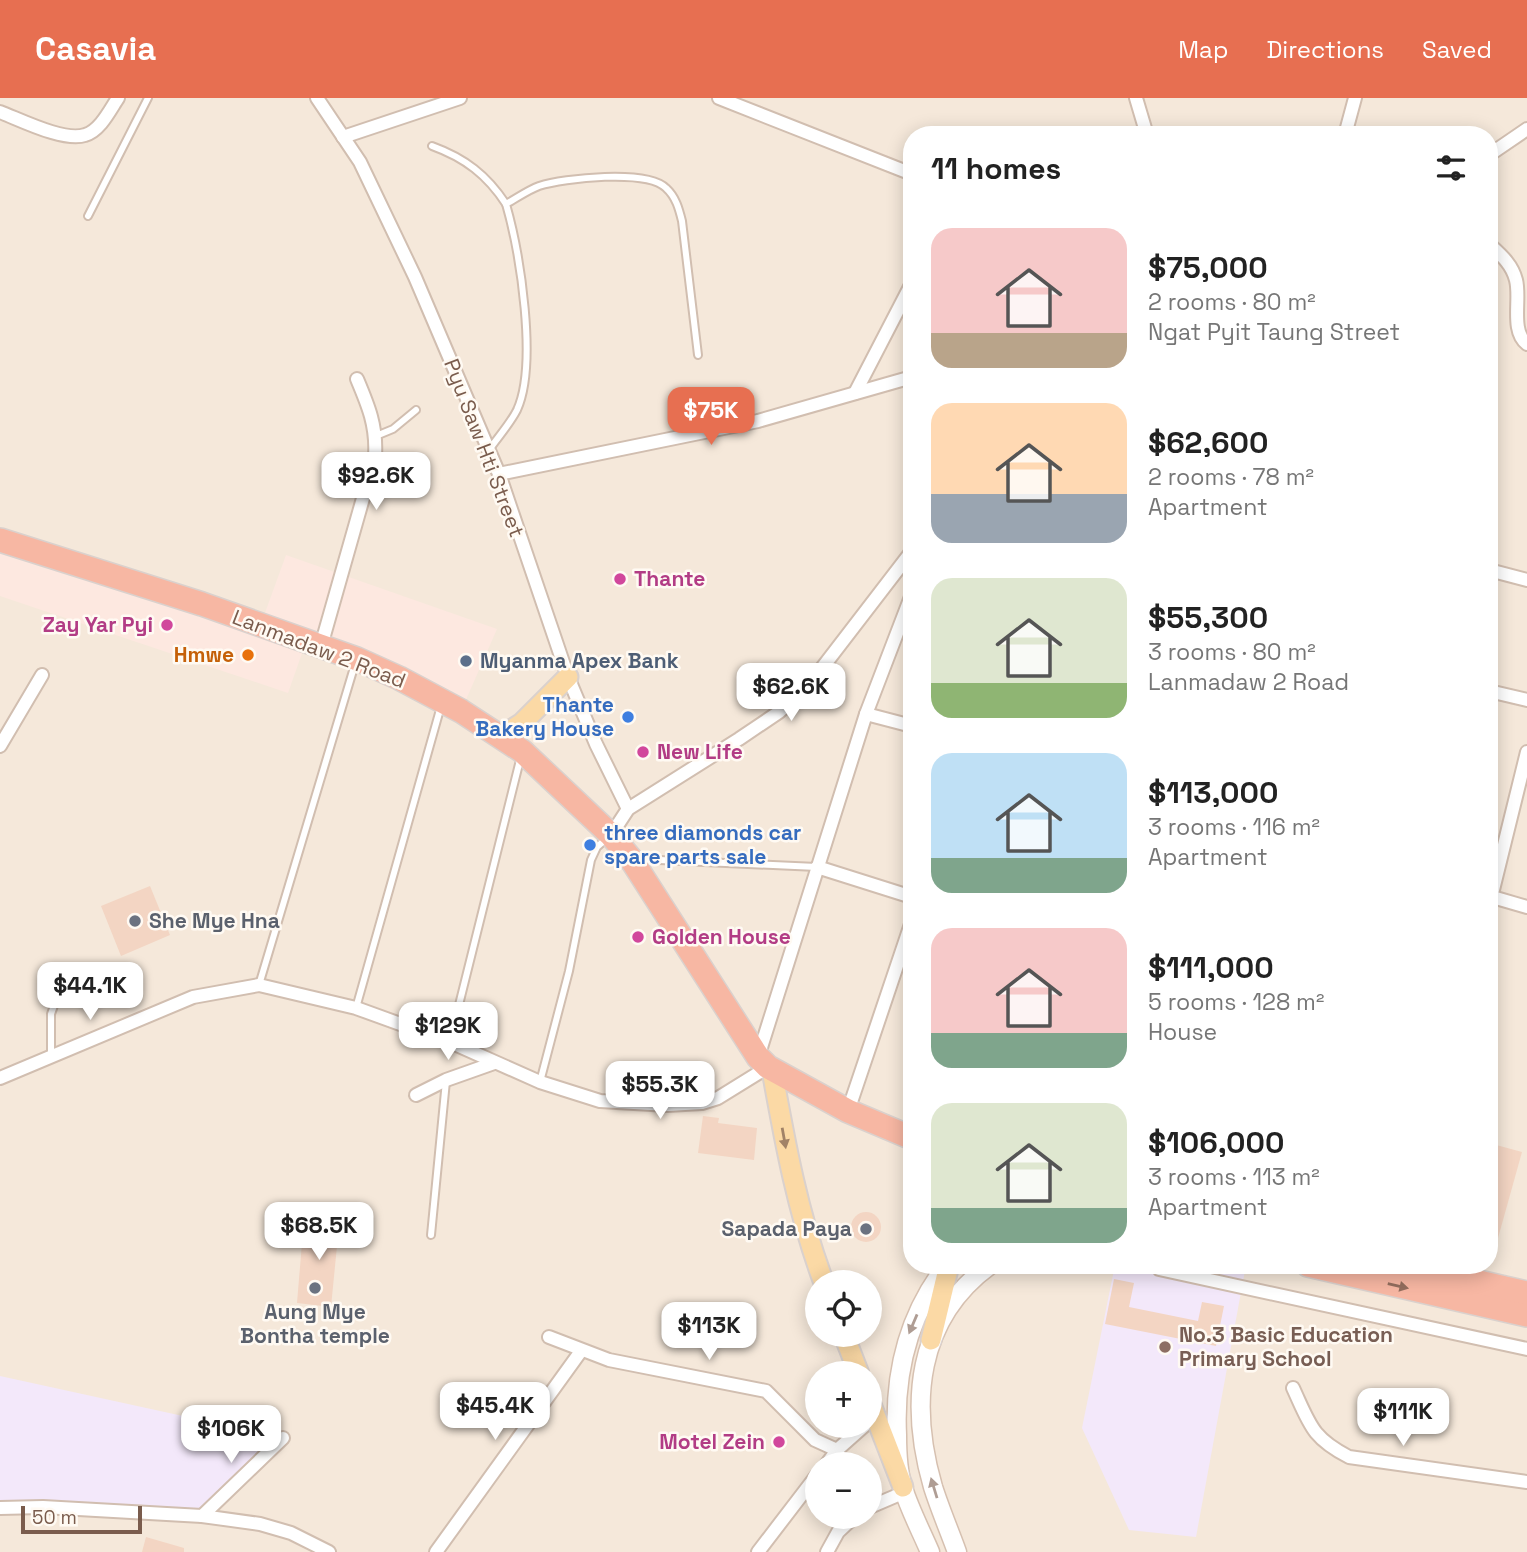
<!DOCTYPE html>
<meta charset="utf-8">
<style>
:root{--surface:#fff;--page:#f2f2f2;--text:#222;--muted:#767676;--accent:#e76f51}
body{margin:0;font-family:"Space Grotesk",sans-serif;background:var(--page);color:var(--text);height:100vh;display:flex;flex-direction:column;font-size:26px;white-space:nowrap}
*{box-sizing:border-box;margin:0}
p{font-size:23px;color:var(--muted)}
.icon{flex:none;width:38px;height:38px;fill:none;stroke:currentColor;stroke-width:2;stroke-linecap:round;stroke-linejoin:round}
.map{position:relative;flex:1;overflow:hidden}
.panel{position:absolute;left:903px;top:28px;width:595px;height:1148px;display:flex;flex-direction:column;background:var(--surface);border-radius:28px;box-shadow:0 4px 18px #0003}
.panel>*{flex:none}
.fabs{position:absolute;left:805px;top:1172px;display:grid;gap:14px}
.fabs a{display:grid;place-items:center;width:77px;height:77px;border-radius:50%;background:var(--surface);box-shadow:0 4px 18px #0003;font-size:35px}
.scale{position:absolute;left:21px;bottom:18px;width:121px;box-sizing:border-box;padding-left:7px;border:4px solid #7a5c4d;border-top:0;font-size:19px;line-height:24px;white-space:nowrap;color:#7a5c4d;-webkit-text-stroke:5px #fffaf3;paint-order:stroke}
.price{position:absolute;translate:-50% -60px;padding:0 16px;border-radius:14px;background:#fff;color:#222;font-size:23px;line-height:46px;filter:drop-shadow(0 2px 4px #0008)}
.price::after{content:'';position:absolute;left:50%;top:42px;width:21px;height:16px;margin-left:-10px;background:inherit;clip-path:polygon(0 0,100% 0,50% 100%)}
.price.on{background:var(--accent);color:#fff}
ul{padding:0;list-style:none}
li{display:flex;align-items:center;gap:21px;height:175px;padding:0 28px}
li span{display:grid;place-items:center;flex:none;width:196px;height:140px;border-radius:21px;color:#555}
li>.icon{margin-inline-start:auto}
span .icon{width:84px;height:84px;fill:#fffc;stroke-width:1}
li b{font-size:30px}
h2{display:flex;justify-content:space-between;align-items:center;height:84px;padding:0 28px;font-size:30px}
header{display:flex;align-items:center;gap:42px;box-sizing:border-box;height:98px;padding:0 35px;background:var(--accent);color:#fff}
header strong{font-size:33px}
nav{display:flex;gap:38px;margin-inline-start:auto;font-size:24px}
.map>svg:first-child{display:block}
.residential{fill:#f5e8da;fill-rule:evenodd}
.commercial{fill:#fde8e0}
.education{fill:#f3e8fa}
.building{fill:#f3d5c3}
.lines{fill:none;stroke-linecap:round;stroke-linejoin:round}
.lane-casing{stroke:#d1beb0;stroke-width:10}
.street-casing{stroke:#d1beb0;stroke-width:16}
.secondary-casing{stroke:#d6c0b0;stroke-width:21}
.primary-casing{stroke:#dad1cd;stroke-width:23}
.highway-casing{stroke:#dad1cd;stroke-width:26}
.lane{stroke:#fff;stroke-width:6}
.street{stroke:#fff;stroke-width:12}
.secondary{stroke:#fff;stroke-width:18}
.primary{stroke:#fbd9a5;stroke-width:19}
.highway{stroke:#f7b7a3;stroke-width:23}
.oneway{fill:#a18267}
.oneway2{fill:#936e5e}
.oneway3{fill:#af9d94}
.hotel-dot{fill:#d1479c;stroke:#fffaf3;stroke-width:2.5}
.food-dot{fill:#e8710a;stroke:#fffaf3;stroke-width:2.5}
.service-dot{fill:#5c6f8a;stroke:#fffaf3;stroke-width:2.5}
.shop-dot{fill:#3f7fe0;stroke:#fffaf3;stroke-width:2.5}
.worship-dot{fill:#6b7280;stroke:#fffaf3;stroke-width:2.5}
.education-dot{fill:#8d6e63;stroke:#fffaf3;stroke-width:2.5}
.labels{text-anchor:middle;stroke-width:5;stroke-linejoin:round;paint-order:stroke}
.street-label{font-size:21px;fill:#7a5c4d;stroke:#fffaf3}
.hotel-label{font-size:21px;font-weight:bold;fill:#b23c85;stroke:#fffaf3;text-anchor:start}
.food-label{font-size:21px;font-weight:bold;fill:#c56008;stroke:#fffaf3;text-anchor:end}
.service-label{font-size:21px;font-weight:bold;fill:#4e5e75;stroke:#fffaf3;text-anchor:start}
.shop-label{font-size:21px;font-weight:bold;fill:#366cbe;stroke:#fffaf3;text-anchor:end}
.worship-label{font-size:21px;font-weight:bold;fill:#5b616d;stroke:#fffaf3;text-anchor:start}
.education-label{font-size:21px;font-weight:bold;fill:#785e54;stroke:#fffaf3;text-anchor:start}
</style>
<header>
<strong>Casavia</strong>
<nav><a>Map</a><a>Directions</a><a>Saved</a></nav>
</header>
<div class="map">
<svg width="1527" height="1454" viewBox="0 0 1527 1454">
<rect width="100%" height="100%" fill="#fdf6ec"/>
<path class="residential" d="M0,0H1527V1454H0ZM912,37H1489V1167H912ZM817,1185H870V1237H817ZM817,1276H870V1328H817ZM817,1367H870V1419H817Z"/>
<path class="commercial" d="M0,437L262,523L286,457L497,531L461,613L307,541L288,595L0,498Z"/>
<g class="education">
<path d="M1115,1167H1246L1196,1439L1129,1432L1082,1330Z"/>
<path d="M0,1278L283,1340L202,1418L0,1410Z"/>
</g>
<g class="building">
<path d="M150,788L170,837L121,858L101,808Z"/>
<path d="M703,1018L719,1020L718,1025L757,1030L754,1062L698,1055Z"/>
<path d="M1489,1045L1522,1054L1493,1158H1489Z"/>
<path d="M319,1107L337,1110L330,1148H337L331,1209L297,1205L302,1145L312,1146Z"/>
<circle cx="866" cy="1129" r="15"/>
<path d="M1114,1181L1134,1185L1129,1209L1198,1223L1202,1204L1224,1208L1216,1248L1105,1226Z"/>
<path d="M146,1439L184,1450V1454H142Z"/>
</g>
<g class="lines">
<defs>
<g id="lane">
<path d="M432,48C465,60 487,77 506,106"/>
<path d="M88,118L148,0"/>
<path d="M376,338L393,331L416,312"/>
<path d="M489,352C498,339 510,326 517,312C538,266 520,155 506,106C517,100 528,92 539,88C564,80 647,71 666,90C676,99 679,111 682,123L698,257"/>
<path d="M637,761L817,769"/>
<path d="M259,887L355,566"/>
<path d="M356,910L441,608"/>
<path d="M450,943L521,658"/>
<path d="M51,958V916L66,874"/>
<path d="M540,984L569,873L591,762L597,749L606,741"/>
<path d="M431,1137L446,983"/>
</g>
<g id="street">
<path d="M317,0L360,64L415,179L499,376L568,579L596,646L628,711"/>
<path d="M719,0L912,76"/>
<path d="M1136,0L1147,37"/>
<path d="M0,14C21,22 64,44 85,37C100,33 110,12 118,0"/>
<path d="M1345,37L1355,0"/>
<path d="M343,39L460,0"/>
<path d="M1489,57L1527,31"/>
<path d="M1489,146C1501,157 1512,166 1516,182C1521,201 1510,233 1527,246"/>
<path d="M855,295L912,185"/>
<path d="M499,376L758,323L912,279"/>
<path d="M1489,472L1527,482"/>
<path d="M321,548L375,358C377,328 368,307 357,281"/>
<path d="M1489,593L1527,602"/>
<path d="M866,616L912,628"/>
<path d="M0,648L42,577"/>
<path d="M611,737L628,711L739,641L779,614L809,587L912,453"/>
<path d="M817,769L912,799"/>
<path d="M1489,798L1527,809"/>
<path d="M1489,808L1527,654"/>
<path d="M758,959L866,616L912,496"/>
<path d="M0,980L193,899L259,887L356,910L450,944L540,984L600,1003L668,1007L702,1005L718,1000L768,969"/>
<path d="M416,997L446,982L494,965"/>
<path d="M848,1013L912,823"/>
<path d="M1159,1171L1527,1251"/>
<path d="M549,1239L609,1262L766,1293L815,1342L837,1352"/>
<path d="M1293,1290C1310,1327 1312,1340 1349,1359L1527,1384"/>
<path d="M826,1367L837,1352L864,1328"/>
<path d="M870,1409L905,1394"/>
<path d="M0,1410L43,1409L202,1418L260,1426L291,1435L329,1454"/>
<path d="M202,1418L283,1340"/>
<path d="M436,1454L581,1253"/>
<path d="M758,1454L817,1377"/>
<path d="M827,1454L838,1434L854,1419"/>
</g>
<g id="secondary">
<path d="M930,1454C921,1433 910,1412 903,1390C898,1374 897,1354 897,1337C894,1275 908,1217 947,1167"/>
<path d="M957,1454C949,1432 940,1411 933,1389C909,1306 916,1221 990,1167"/>
</g>
<g id="primary">
<path d="M500,639L522,625L568,579"/>
<path d="M772,972C785,1045 798,1116 824,1185"/>
<path d="M844,1237L859,1276"/>
<path d="M931,1242L949,1167"/>
<path d="M870,1304L903,1389"/>
</g>
<g id="highway">
<path d="M0,442L202,506L357,561L399,580L461,613L522,653L611,737L631,761L758,959L768,969L848,1013L912,1040"/>
<path d="M1308,1167L1527,1217"/>
<path d="M1405,1167L1527,1195"/>
</g>
</defs>
<use href="#lane" class="lane-casing"/>
<use href="#street" class="street-casing"/>
<use href="#secondary" class="secondary-casing"/>
<use href="#primary" class="primary-casing"/>
<use href="#highway" class="highway-casing"/>
<use href="#lane" class="lane"/>
<use href="#street" class="street"/>
<use href="#secondary" class="secondary"/>
<use href="#primary" class="primary"/>
<use href="#highway" class="highway"/>
</g>
<defs><path id="oneway-solid" d="M-6-.8H1V-3.2L6.5 0L1 3.2V.8H-6Z" transform="scale(1.75)"/></defs>
<use class="oneway" href="#oneway-solid" transform="translate(784 1040) rotate(80)"/>
<use class="oneway2" href="#oneway-solid" transform="translate(1398 1188) rotate(13)"/>
<g class="oneway3">
<use href="#oneway-solid" transform="translate(913 1226) rotate(113)"/>
<use href="#oneway-solid" transform="translate(934 1390) rotate(-107)"/>
</g>
<g class="hotel-dot">
<circle cx="620" cy="481" r="7"/>
<circle cx="167" cy="527" r="7"/>
<circle cx="643" cy="654" r="7"/>
<circle cx="638" cy="839" r="7"/>
<circle cx="779" cy="1344" r="7"/>
</g>
<circle class="food-dot" cx="248" cy="557" r="7"/>
<circle class="service-dot" cx="466" cy="563" r="7"/>
<g class="shop-dot">
<circle cx="628" cy="619" r="7"/>
<circle cx="590" cy="747" r="7"/>
</g>
<g class="worship-dot">
<circle cx="135" cy="823" r="7"/>
<circle cx="866" cy="1131" r="7"/>
<circle cx="315" cy="1190" r="7"/>
</g>
<circle class="education-dot" cx="1165" cy="1249" r="7"/>
<g class="labels">
<g class="street-label">
<text transform="translate(484 350) rotate(69)" y="7">Pyu Saw Hti Street</text>
<text transform="translate(319 551) rotate(21)" y="7">Lanmadaw 2 Road</text>
</g>
<g class="hotel-label">
<text x="634" y="488">Thante</text>
<text x="153" y="534" text-anchor="end">Zay Yar Pyi</text>
<text x="657" y="661">New Life</text>
<text x="652" y="846">Golden House</text>
<text x="765" y="1351" text-anchor="end">Motel Zein</text>
</g>
<g class="food-label">
<text x="234" y="564">Hmwe</text>
</g>
<g class="service-label">
<text x="480" y="570">Myanma Apex Bank</text>
</g>
<g class="shop-label">
<text x="614" y="614">Thante<tspan x="614" dy="24">Bakery House</tspan></text>
<text x="604" y="742" text-anchor="start">three diamonds car<tspan x="604" dy="24">spare parts sale</tspan></text>
</g>
<g class="worship-label">
<text x="149" y="830">She Mye Hna</text>
<text x="852" y="1138" text-anchor="end">Sapada Paya</text>
<text x="315" y="1221" text-anchor="middle">Aung Mye<tspan x="315" dy="24">Bontha temple</tspan></text>
</g>
<g class="education-label">
<text x="1179" y="1244">No.3 Basic Education<tspan x="1179" dy="24">Primary School</tspan></text>
</g>
</g>
</svg>
<div class="fabs">
<a><svg class="icon" aria-label="locate" viewBox="0 0 24 24"><circle cx="12" cy="12" r="6"/><path d="M12 2v4M12 18v4M2 12h4M18 12h4"/></svg></a>
<a>+</a>
<a>−</a>
</div>
<div class="scale">50 m</div>
<b class="price on" style="left:711px;top:349px">$75K</b>
<b class="price" style="left:376px;top:414px">$92.6K</b>
<b class="price" style="left:791px;top:625px">$62.6K</b>
<b class="price" style="left:90px;top:924px">$44.1K</b>
<b class="price" style="left:448px;top:964px">$129K</b>
<b class="price" style="left:660px;top:1023px">$55.3K</b>
<b class="price" style="left:319px;top:1164px">$68.5K</b>
<b class="price" style="left:709px;top:1264px">$113K</b>
<b class="price" style="left:495px;top:1344px">$45.4K</b>
<b class="price" style="left:1403px;top:1350px">$111K</b>
<b class="price" style="left:231px;top:1367px">$106K</b>
<section class="panel">
<h2>11 homes<svg class="icon" aria-label="filters" viewBox="0 0 24 24"><path d="M4 7h16M4 17h16"/><circle cx="9" cy="7" r="2"/><circle cx="15" cy="17" r="2"/></svg></h2>
<ul>
<li><span style="background:linear-gradient(#f6c9c9 75%,#b9a48a 0)"><svg class="icon" aria-label="home" viewBox="0 0 24 24"><path d="M3 11l9-7 9 7M6 9v11h12V9"/></svg></span><div><b>$75,000</b><p>2 rooms · 80 m²</p><p>Ngat Pyit Taung Street</p></div></li>
<li><span style="background:linear-gradient(#ffd9b3 65%,#9aa5b1 0)"><svg class="icon" aria-label="home" viewBox="0 0 24 24"><path d="M3 11l9-7 9 7M6 9v11h12V9"/></svg></span><div><b>$62,600</b><p>2 rooms · 78 m²</p><p>Apartment</p></div></li>
<li><span style="background:linear-gradient(#dfe7d0 75%,#8fb573 0)"><svg class="icon" aria-label="home" viewBox="0 0 24 24"><path d="M3 11l9-7 9 7M6 9v11h12V9"/></svg></span><div><b>$55,300</b><p>3 rooms · 80 m²</p><p>Lanmadaw 2 Road</p></div></li>
<li><span style="background:linear-gradient(#bfe0f5 75%,#7fa58c 0)"><svg class="icon" aria-label="home" viewBox="0 0 24 24"><path d="M3 11l9-7 9 7M6 9v11h12V9"/></svg></span><div><b>$113,000</b><p>3 rooms · 116 m²</p><p>Apartment</p></div></li>
<li><span style="background:linear-gradient(#f6c9c9 75%,#7fa58c 0)"><svg class="icon" aria-label="home" viewBox="0 0 24 24"><path d="M3 11l9-7 9 7M6 9v11h12V9"/></svg></span><div><b>$111,000</b><p>5 rooms · 128 m²</p><p>House</p></div></li>
<li><span style="background:linear-gradient(#dfe7d0 75%,#7fa58c 0)"><svg class="icon" aria-label="home" viewBox="0 0 24 24"><path d="M3 11l9-7 9 7M6 9v11h12V9"/></svg></span><div><b>$106,000</b><p>3 rooms · 113 m²</p><p>Apartment</p></div></li>
</ul>
</section>
</div>
